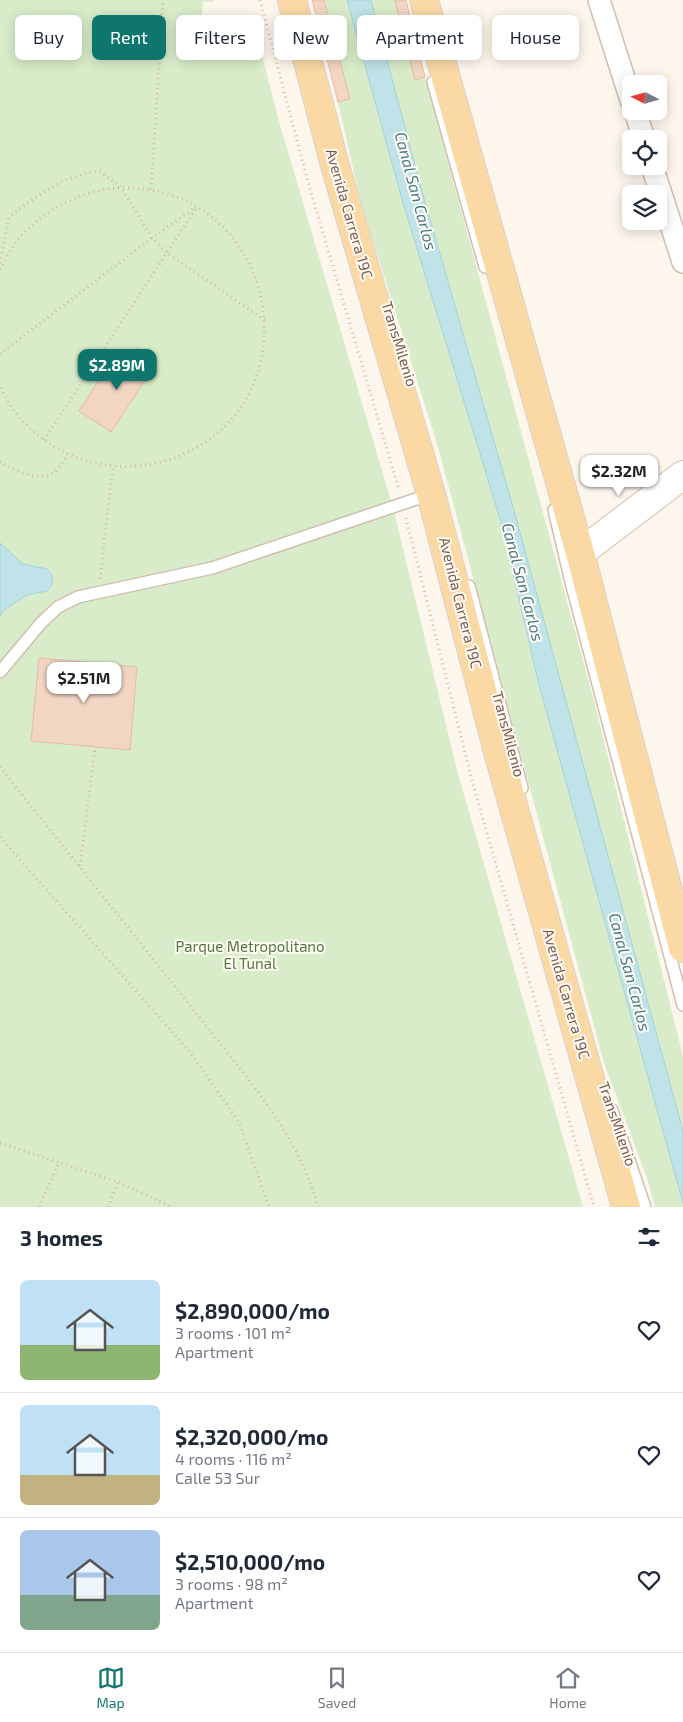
<!DOCTYPE html>
<meta charset="utf-8">
<style>
:root{--surface:#fff;--page:#f6f6f7;--text:#1f2937;--muted:#747a83;--line:#e0e1e3;--accent:#0f766e}
body{margin:0;font-family:"Exo 2",sans-serif;background:var(--page);color:var(--text);height:100vh;display:flex;flex-direction:column;font-size:19px;white-space:nowrap}
*{box-sizing:border-box;margin:0}
p{font-size:16px;color:var(--muted)}
.icon{flex:none;width:28px;height:28px;fill:none;stroke:currentColor;stroke-width:2;stroke-linecap:round;stroke-linejoin:round}
.map{position:relative;height:1207px;overflow:hidden}
.panel{display:flex;flex-direction:column;background:var(--surface);flex:1}
.panel>*{flex:none}
.hud{position:absolute;left:15px;top:15px;width:654px;height:45px;display:flex;gap:10px}
.needle{width:32px;rotate:276deg}
.controls{position:absolute;left:622px;top:75px;display:grid;gap:10px}
.controls a{display:grid;place-items:center;width:45px;height:45px;border-radius:8px;background:var(--surface);box-shadow:0 2px 12px #0003;font-size:25px}
.price{position:absolute;translate:-50% -42px;padding:0 11px;border-radius:10px;background:#fff;color:#222;font-size:16px;line-height:32px;filter:drop-shadow(0 1px 2px #0008)}
.price::after{content:'';position:absolute;left:50%;top:30px;width:15px;height:11px;margin-left:-8px;background:inherit;clip-path:polygon(0 0,100% 0,50% 100%)}
.price.current{background:var(--accent);color:#fff}
ul{padding:0;list-style:none}
li{display:flex;align-items:center;gap:15px;height:125px;padding:0 20px}
li+li{border-top:1px solid var(--line)}
li span{display:grid;place-items:center;flex:none;width:140px;height:100px;border-radius:8px;color:#555}
li>.icon{margin-inline-start:auto}
span .icon{width:60px;height:60px;fill:#fffc;stroke-width:1}
li b{font-size:21px}
h2{display:flex;justify-content:space-between;align-items:center;height:60px;padding:0 20px;font-size:21px}
.pill{padding:0 18px;border-radius:8px;background:var(--surface);box-shadow:0 2px 12px #0003;font-size:18px;line-height:45px}
.pill.current{background:var(--accent);color:#fff}
.menu{display:flex;justify-content:space-around;align-items:center;height:70px;border-top:1px solid var(--line);background:var(--surface);font-size:14px;color:var(--muted)}
.menu a{display:grid;justify-items:center;gap:2px}
.menu .current{color:var(--accent)}
.map>svg:first-child{display:block}
.green{fill:#d8ecc9}
.water{fill:#bfe3e8;stroke:#a5d3da}
.building{fill:#f3d5c3;stroke:#e6bba3}
.lines{fill:none;stroke-linecap:round;stroke-linejoin:round}
.lane-casing{stroke:#d1beb0;stroke-width:14}
.street-casing{stroke:#d1beb0;stroke-width:24}
.secondary-casing{stroke:#d6c0b0;stroke-width:30}
.primary-casing{stroke:#dad1cd;stroke-width:30}
.path{stroke:#d9b8a5;stroke-width:3;stroke-dasharray:1 4;stroke-linecap:butt}
.lane{stroke:#fff;stroke-width:11}
.street{stroke:#fff;stroke-width:21}
.secondary{stroke:#fff;stroke-width:28}
.primary{stroke:#fbd9a5;stroke-width:28}
.labels{text-anchor:middle;stroke-width:4;stroke-linejoin:round;paint-order:stroke}
.street-label{font-size:15px;fill:#7a5c4d;stroke:#fffaf3}
.park-label{font-size:15px;fill:#537a41;stroke:#fffaf3}
.water-label{font-size:16px;font-style:italic;fill:#437c86;stroke:#fffaf3}
</style>
<div class="map">
<svg width="683" height="1207" viewBox="0 0 683 1207">
<rect width="100%" height="100%" fill="#fdf6ec"/>
<g class="green">
<path d="M0,0H213V2L203,1L202,15L253,20L278,118L393,508L458,774L583,1207H0Z"/>
<path d="M324,0H395L415,80L425,77L594,701L683,1056V1207H655L647,1178L604,1063L438,447L361,203L338,102L350,99Z"/>
</g>
<g class="water">
<path d="M347,0H371L423,195L515,514L683,1131V1203L539,685L501,522L403,203Z"/>
<path d="M0,543L23,564L47,569C54,575 55,584 47,591L27,595L4,610L0,617Z"/>
</g>
<g class="building">
<path d="M312,0H324L350,99L338,102Z"/>
<path d="M395,0H406L425,77L415,80Z"/>
<path d="M137,348L157,362L111,432L79,411L106,369L118,377Z"/>
<path d="M39,658L137,667L130,750L31,741Z"/>
</g>
<g class="lines">
<defs>
<g id="lane">
<path d="M433,82L485,267"/>
<path d="M554,510L571,582L683,1005"/>
<path d="M469,586L522,788"/>
<path d="M0,672L41,623L58,607L78,597L212,568L431,494"/>
<path d="M612,1110L645,1207"/>
</g>
<g id="street">
<path d="M599,0L631,100"/>
<path d="M635,111L644,139"/>
<path d="M652,166L683,262"/>
</g>
<path id="secondary" d="M580,553L683,475"/>
<g id="primary">
<path d="M292,0L334,162L431,494L498,752L626,1207"/>
<path d="M424,0L580,553L683,948"/>
</g>
</defs>
<use href="#lane" class="lane-casing"/>
<use href="#street" class="street-casing"/>
<use href="#secondary" class="secondary-casing"/>
<use href="#primary" class="primary-casing"/>
<g class="path">
<path d="M260,0L308,182L399,490"/>
<path d="M151,189L163,0"/>
<path d="M0,263L9,217C40,194 60,177 99,171L121,187L152,238L167,253L266,321"/>
<path d="M0,269C6,259 12,246 20,237C49,205 92,185 135,188C285,199 314,410 171,459C140,469 108,469 78,458C45,446 12,418 0,385"/>
<path d="M0,354L152,238L195,208"/>
<path d="M44,440L197,207"/>
<path d="M0,462C12,469 39,483 53,473C59,469 64,460 68,455"/>
<path d="M406,518L474,788L594,1207"/>
<path d="M100,579L113,467"/>
<path d="M0,767L250,1081C279,1120 305,1159 318,1207"/>
<path d="M0,837L189,1051L239,1122L269,1207"/>
<path d="M80,866L95,748"/>
<path d="M0,1143L118,1182L172,1207"/>
<path d="M39,1207L59,1163"/>
<path d="M108,1207L118,1182"/>
</g>
<use href="#lane" class="lane"/>
<use href="#street" class="street"/>
<use href="#secondary" class="secondary"/>
<use href="#primary" class="primary"/>
</g>
<g class="labels">
<g class="street-label">
<text transform="translate(349 214) rotate(74)" y="5">Avenida Carrera 19C</text>
<text transform="translate(399 344) rotate(73)" y="5">TransMilenio</text>
<text transform="translate(460 603) rotate(76)" y="5">Avenida Carrera 19C</text>
<text transform="translate(508 734) rotate(75)" y="5">TransMilenio</text>
<text transform="translate(566 994) rotate(74)" y="5">Avenida Carrera 19C</text>
<text transform="translate(617 1124) rotate(71)" y="5">TransMilenio</text>
</g>
<g class="park-label">
<text x="250" y="952">Parque Metropolitano<tspan x="250" dy="17">El Tunal</tspan></text>
</g>
<g class="water-label">
<text transform="translate(416 191) rotate(75)" y="6">Canal San Carlos</text>
<text transform="translate(523 582) rotate(75)" y="6">Canal San Carlos</text>
<text transform="translate(630 972) rotate(75)" y="6">Canal San Carlos</text>
</g>
</g>
</svg>
<div class="controls">
<a><svg class="needle" viewBox="-14 -14 28 28"><path d="M0-13l5 13h-10z" fill="#e53935"/><path d="M0 13l5-13h-10z" fill="#747a83"/></svg></a>
<a><svg class="icon" aria-label="locate" viewBox="0 0 24 24"><circle cx="12" cy="12" r="6"/><path d="M12 2v4M12 18v4M2 12h4M18 12h4"/></svg></a>
<a><svg class="icon" aria-label="layers" viewBox="0 0 24 24"><path d="M12 4l9 5-9 5-9-5zM3 14l9 5 9-5"/></svg></a>
</div>
<b class="price current" style="left:117px;top:391px">$2.89M</b>
<b class="price" style="left:619px;top:497px">$2.32M</b>
<b class="price" style="left:84px;top:704px">$2.51M</b>
<div class="hud">
<a class="pill">Buy</a>
<a class="pill current">Rent</a>
<a class="pill">Filters</a>
<a class="pill">New</a>
<a class="pill">Apartment</a>
<a class="pill">House</a>
</div>
</div>
<section class="panel">
<h2>3 homes<svg class="icon" aria-label="filters" viewBox="0 0 24 24"><path d="M4 7h16M4 17h16"/><circle cx="9" cy="7" r="2"/><circle cx="15" cy="17" r="2"/></svg></h2>
<ul>
<li><span style="background:linear-gradient(#bfe0f5 65%,#8fb573 0)"><svg class="icon" aria-label="home" viewBox="0 0 24 24"><path d="M3 11l9-7 9 7M6 9v11h12V9"/></svg></span><div><b>$2,890,000/mo</b><p>3 rooms · 101 m²</p><p>Apartment</p></div><svg class="icon" aria-label="heart" viewBox="0 0 24 24"><path d="M12 20l-8-8c-3-5 5-10 8-4 3-6 11-1 8 4z"/></svg></li>
<li><span style="background:linear-gradient(#bfe0f5 70%,#c2b280 0)"><svg class="icon" aria-label="home" viewBox="0 0 24 24"><path d="M3 11l9-7 9 7M6 9v11h12V9"/></svg></span><div><b>$2,320,000/mo</b><p>4 rooms · 116 m²</p><p>Calle 53 Sur</p></div><svg class="icon" aria-label="heart" viewBox="0 0 24 24"><path d="M12 20l-8-8c-3-5 5-10 8-4 3-6 11-1 8 4z"/></svg></li>
<li><span style="background:linear-gradient(#a9c7e8 65%,#7fa58c 0)"><svg class="icon" aria-label="home" viewBox="0 0 24 24"><path d="M3 11l9-7 9 7M6 9v11h12V9"/></svg></span><div><b>$2,510,000/mo</b><p>3 rooms · 98 m²</p><p>Apartment</p></div><svg class="icon" aria-label="heart" viewBox="0 0 24 24"><path d="M12 20l-8-8c-3-5 5-10 8-4 3-6 11-1 8 4z"/></svg></li>
</ul>
</section>
<nav class="menu">
<a class="current"><svg class="icon" aria-label="map" viewBox="0 0 24 24"><path d="M3 6l6-2 6 2 6-2v14l-6 2-6-2-6 2zM9 4v14M15 6v14"/></svg>Map</a>
<a><svg class="icon" aria-label="saved" viewBox="0 0 24 24"><path d="M7 4h10v16l-5-4-5 4z"/></svg>Saved</a>
<a><svg class="icon" aria-label="home" viewBox="0 0 24 24"><path d="M3 11l9-7 9 7M6 9v11h12V9"/></svg>Home</a>
</nav>
